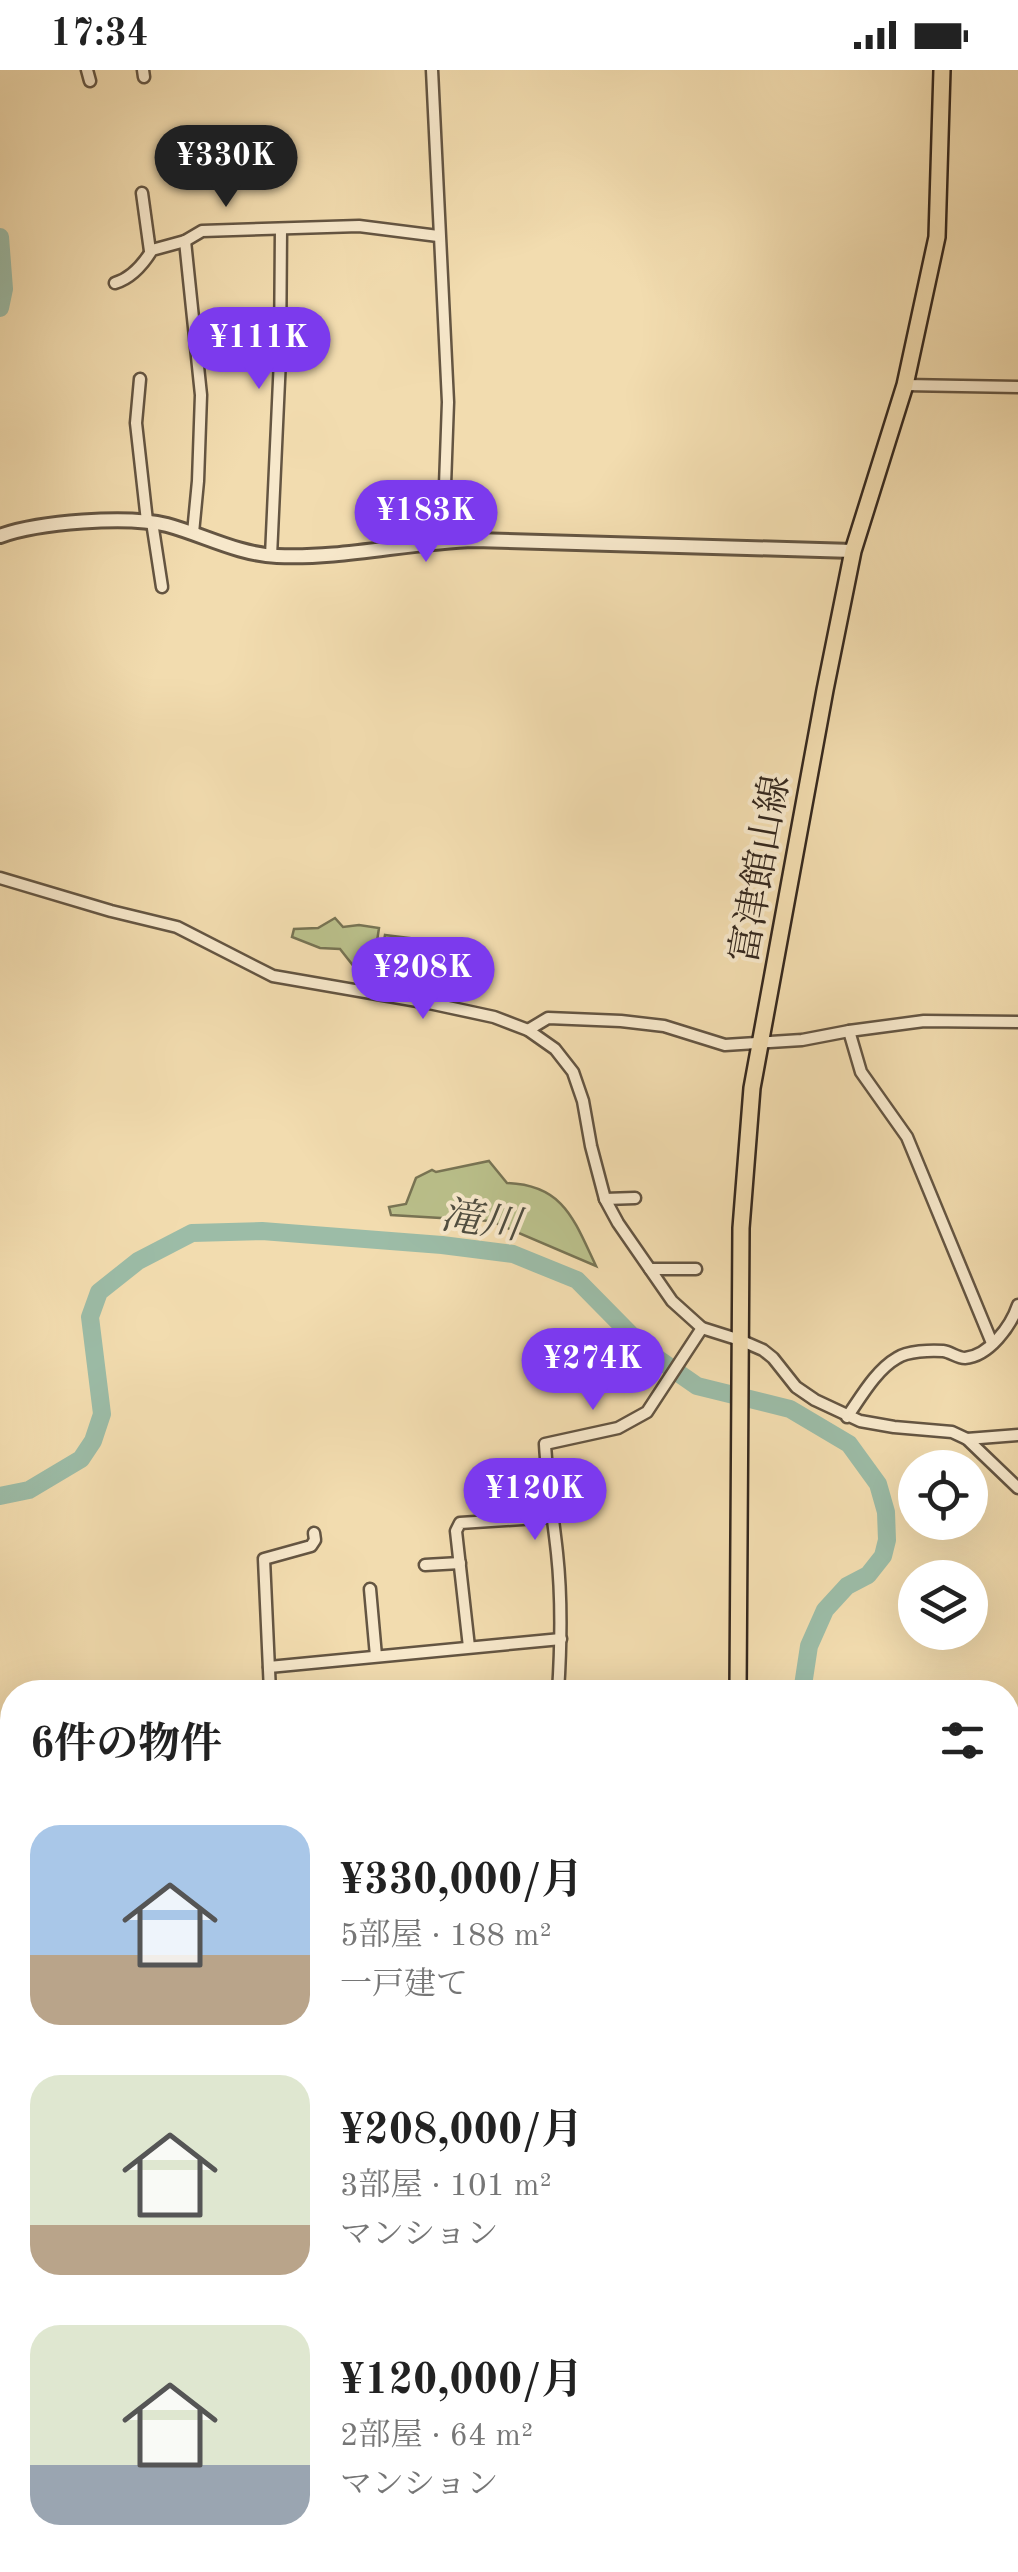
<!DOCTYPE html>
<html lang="ja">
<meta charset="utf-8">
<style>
:root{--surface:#fff;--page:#f2f2f2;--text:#222;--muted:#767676;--accent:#7c3aed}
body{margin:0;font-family:"Old Standard TT","Noto Serif JP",serif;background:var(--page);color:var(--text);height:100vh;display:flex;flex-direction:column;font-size:38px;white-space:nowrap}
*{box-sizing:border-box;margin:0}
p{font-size:32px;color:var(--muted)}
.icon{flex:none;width:55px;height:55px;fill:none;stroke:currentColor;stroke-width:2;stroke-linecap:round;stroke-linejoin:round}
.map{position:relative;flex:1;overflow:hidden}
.details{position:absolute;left:0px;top:1610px;width:1020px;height:892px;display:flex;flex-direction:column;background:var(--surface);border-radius:40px 40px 0 0;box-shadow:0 10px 40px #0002}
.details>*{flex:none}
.controls{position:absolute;left:898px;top:1380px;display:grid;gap:20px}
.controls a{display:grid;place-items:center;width:90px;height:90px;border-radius:50%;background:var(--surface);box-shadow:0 10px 40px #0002;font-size:50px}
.price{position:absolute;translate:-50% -85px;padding:0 22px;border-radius:35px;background:var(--accent);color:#fff;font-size:32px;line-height:65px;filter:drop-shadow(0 2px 5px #0008)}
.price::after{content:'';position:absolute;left:50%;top:60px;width:30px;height:22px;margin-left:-15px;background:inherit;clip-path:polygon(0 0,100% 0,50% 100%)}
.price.selected{background:#222;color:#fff}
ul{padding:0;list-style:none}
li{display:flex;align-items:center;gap:30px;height:250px;padding:0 30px}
li span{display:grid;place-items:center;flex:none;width:280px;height:200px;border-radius:30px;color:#555}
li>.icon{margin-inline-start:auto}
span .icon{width:120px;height:120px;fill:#fffc;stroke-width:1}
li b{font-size:42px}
h2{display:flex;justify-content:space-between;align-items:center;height:120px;padding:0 30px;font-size:42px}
.status{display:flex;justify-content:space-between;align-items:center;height:70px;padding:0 50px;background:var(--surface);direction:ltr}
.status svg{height:28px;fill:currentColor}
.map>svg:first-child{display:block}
.green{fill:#bac08b;stroke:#787454;stroke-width:2.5}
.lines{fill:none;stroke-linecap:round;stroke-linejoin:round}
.river{stroke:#9cbca7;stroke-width:18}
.minor-casing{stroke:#645542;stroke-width:15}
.tertiary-casing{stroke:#645542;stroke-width:18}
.primary-casing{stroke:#35281e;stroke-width:20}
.trunk-casing{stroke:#35281e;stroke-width:22}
.minor{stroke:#f7e8cb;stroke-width:10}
.tertiary{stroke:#f7e8cb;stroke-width:12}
.primary{stroke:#f2dcaf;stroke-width:15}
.trunk{stroke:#f2dcaf;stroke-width:18}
.labels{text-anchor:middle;stroke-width:8;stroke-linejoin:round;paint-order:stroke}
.street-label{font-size:38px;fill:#35281e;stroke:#f7e8cb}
.water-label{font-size:40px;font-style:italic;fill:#4f4d40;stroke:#f7e8cb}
</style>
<div class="status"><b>17:34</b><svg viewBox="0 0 49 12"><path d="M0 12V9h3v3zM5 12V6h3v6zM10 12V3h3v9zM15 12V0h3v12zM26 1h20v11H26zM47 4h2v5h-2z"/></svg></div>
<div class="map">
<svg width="1018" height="2502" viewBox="0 0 1018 2502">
<rect width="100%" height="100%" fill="#f2dcaf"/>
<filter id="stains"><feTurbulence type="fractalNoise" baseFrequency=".002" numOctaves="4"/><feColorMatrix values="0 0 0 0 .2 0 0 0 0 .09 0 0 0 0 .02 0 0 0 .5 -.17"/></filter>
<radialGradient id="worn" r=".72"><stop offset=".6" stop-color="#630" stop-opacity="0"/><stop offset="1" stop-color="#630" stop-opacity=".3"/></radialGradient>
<g class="green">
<path d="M335,848L343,857L359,855L379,858L374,891H363L361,901L355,898L340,879L320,878L292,867L294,859L318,858Z"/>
<path d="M385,865L417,869L426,876L448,875L453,883L463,879L464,900L450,899L440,892L419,887L415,902L431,908L429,925L376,916Z"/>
<path d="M489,1091L507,1113C564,1115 574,1150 596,1196L491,1151L391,1145L389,1137L406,1134L416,1108L432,1100L436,1102Z"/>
<path d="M1018,2222V2431L1008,2425V2227Z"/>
<path d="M180,2490H243L246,2491L248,2502H173Z"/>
</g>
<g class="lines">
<g class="river">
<path d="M0,167L4,219L0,238"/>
<path d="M0,1426L29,1420L81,1389L93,1371L102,1344L90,1247L99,1222L138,1191L192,1163L262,1161L442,1175L513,1184L577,1210L648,1282L697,1316L790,1339L849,1374L878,1414L886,1442L887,1470L883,1486L868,1505L847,1516L825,1540L809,1576L802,1622"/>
<path d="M1008,1779L1018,1785"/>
</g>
<defs>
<g id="minor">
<path d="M87,0L90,11"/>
<path d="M143,0L144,7"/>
<path d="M432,0L448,332L443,471"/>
<path d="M142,123L150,181"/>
<path d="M185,171L201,325L198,411L193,463"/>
<path d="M115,213C132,208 144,193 152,180L185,171L202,161L359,156L438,166"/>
<path d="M140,309L136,353L147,451"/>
<path d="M905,315L1018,317"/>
<path d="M152,452L162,517"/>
<path d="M271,486L280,289L281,159"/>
<path d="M0,808L111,841L177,857L273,906L429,933L494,947L528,960L555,979L573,1002L583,1031L591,1076L605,1129L618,1153L672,1231L702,1258L740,1270L763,1280L773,1288L796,1317L815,1330L860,1351L894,1357L952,1362L967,1369L1018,1418"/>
<path d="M528,960L548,948L621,951L664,956L725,975L802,970L849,961L924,951L1018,952"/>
<path d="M849,961L861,1002L907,1067L992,1273"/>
<path d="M605,1129L635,1128"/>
<path d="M650,1199H696"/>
<path d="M847,1347C861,1327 876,1300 897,1288C907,1281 931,1280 943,1281C951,1282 957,1288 965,1288C989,1286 1011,1256 1018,1235"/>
<path d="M967,1369L1018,1365"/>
<path d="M425,1495L460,1493"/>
<path d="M370,1519L376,1586"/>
<path d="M469,1577L456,1461L460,1453L552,1447"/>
<path d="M269,1597L561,1569"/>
<path d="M270,1622L264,1489L311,1476L315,1470L314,1463"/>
<path d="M558,1622C561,1576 562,1529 557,1483C553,1446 547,1411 545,1374L618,1358L647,1342L702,1258"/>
<path d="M1008,2033L1018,2065"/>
<path d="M1008,2162L1014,2151L1018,2138"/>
<path d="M1008,2257V2280"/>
<path d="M1008,2327L1014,2350L1018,2395"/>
<path d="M1014,2440L1018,2422"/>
<path d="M254,2502V2490"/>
<path d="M820,2502L829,2490"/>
</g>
<g id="tertiary">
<path d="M0,466C38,452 127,445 167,455C204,465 237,484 277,486C343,489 408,472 475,470L853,481"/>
<path d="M0,2389L12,2393"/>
</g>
<path id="primary" d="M738,1622L741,1158L752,1018L825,620L853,481L905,315L937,167L942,0"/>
<g id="trunk">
<path d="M872,2490L912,2502"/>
<path d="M419,2502L436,2495L463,2490"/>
</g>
</defs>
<use href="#minor" class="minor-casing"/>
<use href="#tertiary" class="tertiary-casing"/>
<use href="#primary" class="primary-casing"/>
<use href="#trunk" class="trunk-casing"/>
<use href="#minor" class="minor"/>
<use href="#tertiary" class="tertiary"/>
<use href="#primary" class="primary"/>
<use href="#trunk" class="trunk"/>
</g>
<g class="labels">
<g class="street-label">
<text transform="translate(759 799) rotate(-80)" y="13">富津館山線</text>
</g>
<g class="water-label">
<text transform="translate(481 1149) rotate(8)" y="14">滝川</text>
</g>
</g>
<rect width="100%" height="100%" filter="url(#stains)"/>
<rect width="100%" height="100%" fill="url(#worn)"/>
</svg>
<div class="controls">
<a><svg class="icon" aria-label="locate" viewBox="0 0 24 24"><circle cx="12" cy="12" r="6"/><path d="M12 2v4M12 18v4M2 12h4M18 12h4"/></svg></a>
<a><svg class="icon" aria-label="layers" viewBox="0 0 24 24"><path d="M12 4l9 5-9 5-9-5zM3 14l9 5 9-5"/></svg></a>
</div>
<b class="price selected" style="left:226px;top:140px">¥330K</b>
<b class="price" style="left:259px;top:322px">¥111K</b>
<b class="price" style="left:426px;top:495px">¥183K</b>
<b class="price" style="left:423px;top:952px">¥208K</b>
<b class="price" style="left:593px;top:1343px">¥274K</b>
<b class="price" style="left:535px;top:1473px">¥120K</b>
<section class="details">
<h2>6件の物件<svg class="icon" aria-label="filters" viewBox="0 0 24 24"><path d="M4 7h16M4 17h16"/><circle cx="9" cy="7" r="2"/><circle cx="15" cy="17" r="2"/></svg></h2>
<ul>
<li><span style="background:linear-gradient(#a9c7e8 65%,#b9a48a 0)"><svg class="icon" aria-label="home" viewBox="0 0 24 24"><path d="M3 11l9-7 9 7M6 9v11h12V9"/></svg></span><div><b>¥330,000/月</b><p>5部屋 · 188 m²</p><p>一戸建て</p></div></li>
<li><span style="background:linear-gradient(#dfe7d0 75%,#b9a48a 0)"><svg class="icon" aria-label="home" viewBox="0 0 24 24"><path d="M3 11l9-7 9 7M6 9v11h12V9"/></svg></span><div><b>¥208,000/月</b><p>3部屋 · 101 m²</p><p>マンション</p></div></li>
<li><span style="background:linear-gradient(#dfe7d0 70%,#9aa5b1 0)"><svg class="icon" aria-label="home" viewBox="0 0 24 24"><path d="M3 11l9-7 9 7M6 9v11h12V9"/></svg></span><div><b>¥120,000/月</b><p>2部屋 · 64 m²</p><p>マンション</p></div></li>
</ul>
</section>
</div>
